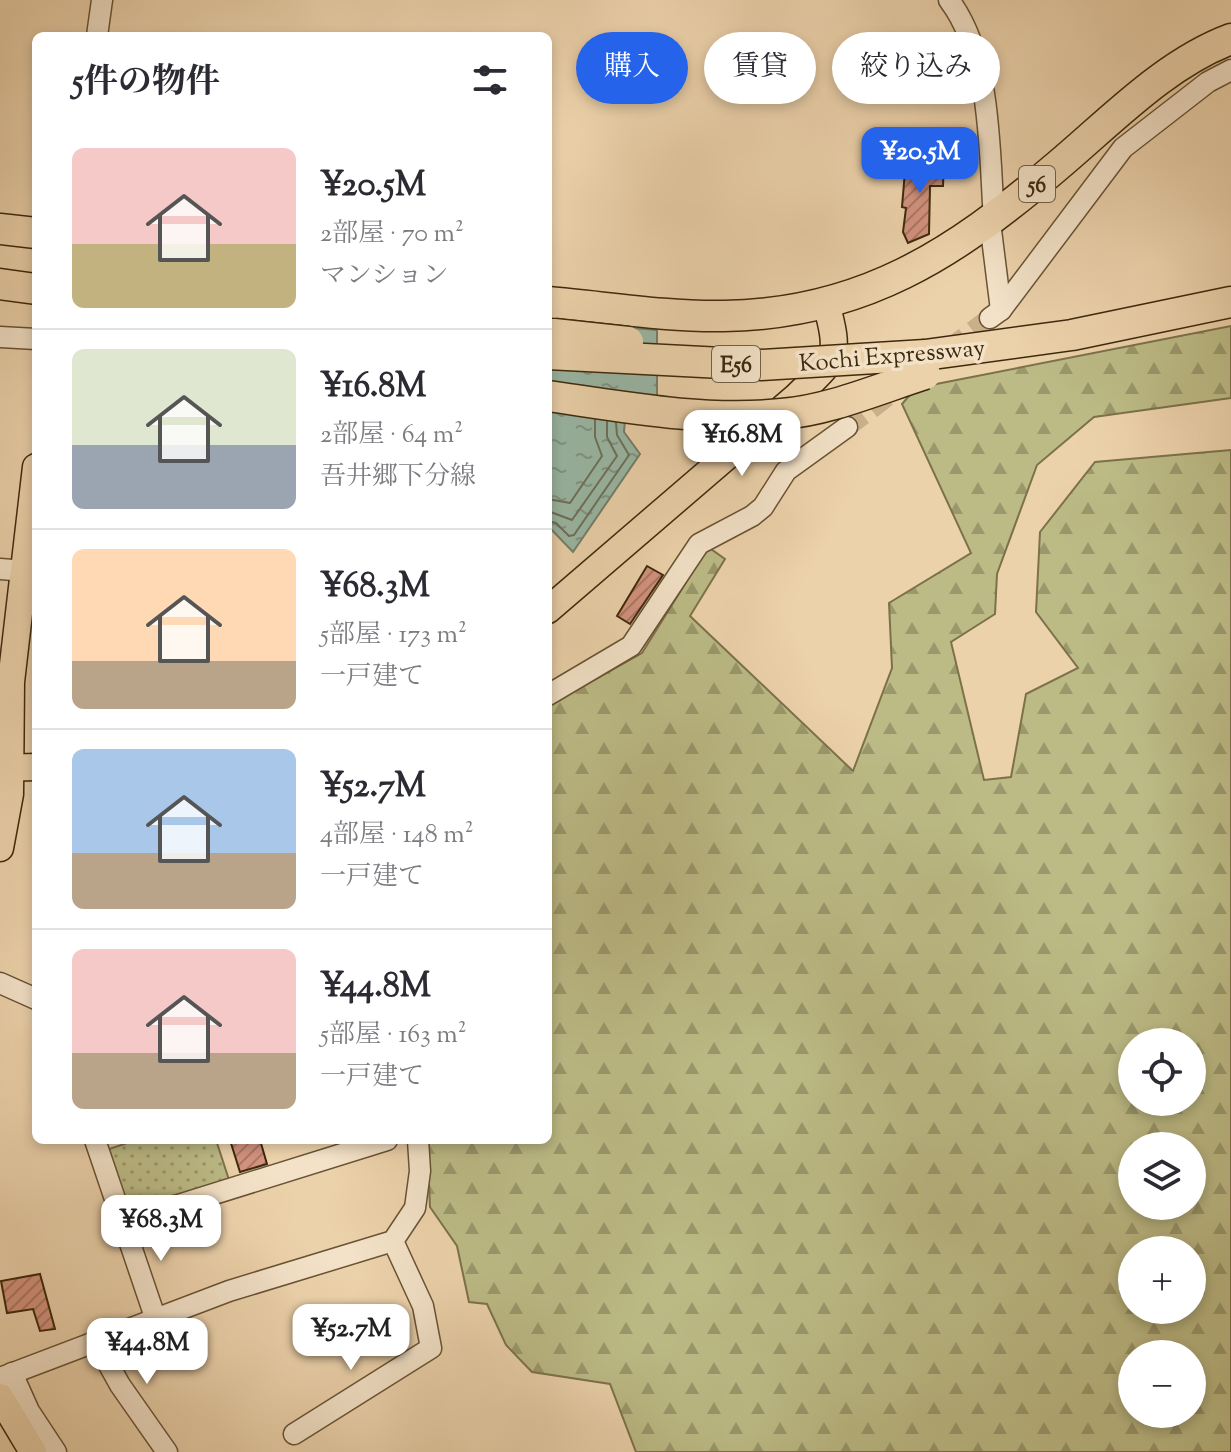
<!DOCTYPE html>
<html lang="ja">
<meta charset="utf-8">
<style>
:root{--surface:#fff;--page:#f7f7f7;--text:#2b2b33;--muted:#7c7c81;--line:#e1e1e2;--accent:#2563eb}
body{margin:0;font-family:"Sorts Mill Goudy","Noto Serif JP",serif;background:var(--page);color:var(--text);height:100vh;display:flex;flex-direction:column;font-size:30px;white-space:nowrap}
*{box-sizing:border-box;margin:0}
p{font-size:26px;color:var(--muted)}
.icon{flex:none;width:44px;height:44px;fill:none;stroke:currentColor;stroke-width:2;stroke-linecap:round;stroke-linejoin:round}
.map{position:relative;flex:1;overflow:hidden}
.sheet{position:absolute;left:32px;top:32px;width:520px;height:1112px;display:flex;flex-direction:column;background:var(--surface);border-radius:12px;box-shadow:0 4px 12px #0003}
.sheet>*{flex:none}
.banner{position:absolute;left:576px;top:32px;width:534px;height:72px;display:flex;gap:16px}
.buttons{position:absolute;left:1118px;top:1028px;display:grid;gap:16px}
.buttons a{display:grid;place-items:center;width:88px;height:88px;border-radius:50%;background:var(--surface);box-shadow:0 4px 12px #0003;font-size:40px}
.price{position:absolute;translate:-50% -68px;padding:0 18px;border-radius:16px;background:#fff;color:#222;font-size:26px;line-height:52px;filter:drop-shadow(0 2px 4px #0008)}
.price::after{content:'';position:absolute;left:50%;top:48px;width:24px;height:18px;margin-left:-12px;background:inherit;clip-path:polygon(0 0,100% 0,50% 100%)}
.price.on{background:var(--accent);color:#fff}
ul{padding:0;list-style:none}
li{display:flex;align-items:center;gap:24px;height:200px;padding:0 40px}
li+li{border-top:2px solid var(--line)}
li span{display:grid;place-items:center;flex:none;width:224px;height:160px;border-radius:12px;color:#555}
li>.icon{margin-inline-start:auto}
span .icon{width:96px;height:96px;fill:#fffc;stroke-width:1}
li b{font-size:34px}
h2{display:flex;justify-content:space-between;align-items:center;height:96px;padding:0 40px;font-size:34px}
.tag{padding:0 28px;border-radius:36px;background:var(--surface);box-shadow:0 4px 12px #0003;font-size:28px;line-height:72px}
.tag.on{background:var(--accent);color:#fff}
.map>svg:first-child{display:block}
.forest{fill:url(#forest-firs);stroke:#7c724a;stroke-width:2;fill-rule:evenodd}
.park{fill:url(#park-dots);stroke:#7c724a;stroke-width:2}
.water{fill:url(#water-ripples);stroke:#747f69;stroke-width:2}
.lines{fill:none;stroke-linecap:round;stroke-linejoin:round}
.shore{stroke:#6b705a;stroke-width:2}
.building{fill:url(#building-hatch);stroke:#3d290d;stroke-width:2}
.minor-tunnel{stroke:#c9b08b;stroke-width:20;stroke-dasharray:20 10;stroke-linecap:butt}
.minor-casing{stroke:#695334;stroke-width:23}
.major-casing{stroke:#3d290d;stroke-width:29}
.highway-casing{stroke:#3d290d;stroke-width:33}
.minor{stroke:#f3e2c8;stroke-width:20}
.major{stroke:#ecd2ab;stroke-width:26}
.highway{stroke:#ecd2ab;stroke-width:30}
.highway-bridge-casing{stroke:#3d290d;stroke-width:33;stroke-linecap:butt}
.highway-bridge{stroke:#ecd2ab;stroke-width:30}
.labels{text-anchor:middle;stroke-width:7;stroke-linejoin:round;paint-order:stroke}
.shield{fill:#f3e2c8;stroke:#746045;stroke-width:2}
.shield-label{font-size:22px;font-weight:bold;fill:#3d290d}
.street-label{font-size:24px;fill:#3d290d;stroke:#f3e2c8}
</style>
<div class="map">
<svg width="1231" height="1452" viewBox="0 0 1231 1452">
<defs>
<pattern id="forest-firs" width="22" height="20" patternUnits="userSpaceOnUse" patternTransform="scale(2)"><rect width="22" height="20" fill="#bcbb86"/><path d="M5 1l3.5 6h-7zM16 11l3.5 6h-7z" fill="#9a986c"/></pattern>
<pattern id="park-dots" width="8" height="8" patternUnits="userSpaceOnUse" patternTransform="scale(2)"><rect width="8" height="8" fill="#bcbb86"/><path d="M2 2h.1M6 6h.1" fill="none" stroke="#9a986c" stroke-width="1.8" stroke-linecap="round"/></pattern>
<pattern id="water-ripples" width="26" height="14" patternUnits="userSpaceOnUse" patternTransform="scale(2)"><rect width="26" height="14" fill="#99b8a6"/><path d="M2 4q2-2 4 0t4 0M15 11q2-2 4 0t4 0" fill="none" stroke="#7e9686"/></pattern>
<pattern id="building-hatch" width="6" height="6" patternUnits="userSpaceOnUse" patternTransform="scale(2)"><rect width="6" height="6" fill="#d3927d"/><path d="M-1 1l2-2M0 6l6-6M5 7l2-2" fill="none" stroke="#ac7765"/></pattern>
</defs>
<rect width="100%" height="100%" fill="#ecd2ab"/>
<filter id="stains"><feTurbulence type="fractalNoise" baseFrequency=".0025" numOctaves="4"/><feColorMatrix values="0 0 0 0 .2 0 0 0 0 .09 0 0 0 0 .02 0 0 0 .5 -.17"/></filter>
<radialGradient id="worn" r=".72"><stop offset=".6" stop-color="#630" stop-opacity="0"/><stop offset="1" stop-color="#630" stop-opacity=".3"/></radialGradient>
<path class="forest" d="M1231,326V398L1094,417L1037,465L997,574L995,614L951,642L984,780L1011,777L1026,694L1078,668L1036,612L1040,532L1095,462L1231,450V1452H636L610,1384L532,1372L506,1345L487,1304L469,1302L457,1246L430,1207L427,1140H548V706L642,653L708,547L725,559L690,616L853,771L892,668L889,603L971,553L902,404L916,388ZM1132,1042H1192V1102H1132ZM1132,1146H1192V1206H1132ZM1132,1250H1192V1310H1132ZM1132,1354H1192V1414H1132Z"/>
<path class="park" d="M136,1140H216L229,1180L135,1213L128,1209L106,1150Z"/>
<path class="water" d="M548,321L657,330V401L625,420L624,432L640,454L573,552L548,526Z"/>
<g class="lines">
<g class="shore">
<path d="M548,499L570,503L602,456L595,437V420"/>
<path d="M548,511L572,520L617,456L607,437V422"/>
<path d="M548,521L556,523L569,536L574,535L629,455L617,435L616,423"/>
</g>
</g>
<g class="building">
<path d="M906,159H944L943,186H930L929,234L908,243L903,232L906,208L902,207Z"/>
<path d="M647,566L663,575L630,624L617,616Z"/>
<path d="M230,1140H260L267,1164L240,1172Z"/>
<path d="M40,1274L55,1329L40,1331L33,1309L7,1313L1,1281Z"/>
</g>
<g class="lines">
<g class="minor-tunnel">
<path d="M949,349L990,318"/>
<path d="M847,427L892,393"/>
</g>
<defs>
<g id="minor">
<path d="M949,0C992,57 989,151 994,219"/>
<path d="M97,36L102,0"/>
<path d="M990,222L1001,310"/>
<path d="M990,318L1001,310L1123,148L1208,82L1231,70"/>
<path d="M0,337L36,339"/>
<path d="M0,569L25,571"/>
<path d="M548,695L631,646L699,544L752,516L763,507L786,471L847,427"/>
<path d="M0,983L36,999"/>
<path d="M95,1140L155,1317"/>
<path d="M124,1222L387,1140"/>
<path d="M95,1340L120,1385L167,1452"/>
<path d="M12,1373L29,1411L56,1452"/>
<path d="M0,1378L229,1291L393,1241L415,1208L420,1171L418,1140"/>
<path d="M294,1434L431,1348L423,1306L393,1241"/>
</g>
<g id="major">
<path d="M548,610L797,396C836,358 841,358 826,303"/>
<path d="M0,768L36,767"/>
<path d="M0,848L10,794L11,682L36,467"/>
<path d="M0,1397L33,1452"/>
</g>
<g id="highway">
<path d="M0,229L36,233"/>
<path d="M0,284L36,289"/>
<path d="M548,302C606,307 666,317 724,316C862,314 954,254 1055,168C1109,123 1164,64 1231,39"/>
<path d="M925,355L1072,335L1231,302"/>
</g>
</defs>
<use href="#minor" class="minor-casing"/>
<use href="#major" class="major-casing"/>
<use href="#highway" class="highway-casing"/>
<use href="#minor" class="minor"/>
<use href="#major" class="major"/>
<use href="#highway" class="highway"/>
<defs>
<g id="highway-bridge">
<path d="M554,334L628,342"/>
<path d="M548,354L761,365L925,355"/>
<path d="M548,396C624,407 704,422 782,414C830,410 878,389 925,374"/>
</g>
</defs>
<use href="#highway-bridge" class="highway-bridge-casing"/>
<use href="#highway-bridge" class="highway-bridge"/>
</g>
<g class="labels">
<g class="shield">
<rect x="1019" y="166" width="36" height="36" rx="6"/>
<rect x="712" y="346" width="48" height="36" rx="6"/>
</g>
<g class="shield-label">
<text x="1037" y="192">56</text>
<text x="736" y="372">E56</text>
</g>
<g class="street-label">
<text transform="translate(892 355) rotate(-5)" y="8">Kochi Expressway</text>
</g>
</g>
<rect width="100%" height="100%" filter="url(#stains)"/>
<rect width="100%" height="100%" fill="url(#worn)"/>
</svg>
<div class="buttons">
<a><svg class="icon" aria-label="locate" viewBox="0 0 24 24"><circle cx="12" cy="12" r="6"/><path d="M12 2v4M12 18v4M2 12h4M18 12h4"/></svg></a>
<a><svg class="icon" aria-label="layers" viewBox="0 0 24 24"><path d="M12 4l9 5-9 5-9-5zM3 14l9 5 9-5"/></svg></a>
<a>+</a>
<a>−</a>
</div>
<b class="price on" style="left:920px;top:195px">¥20.5M</b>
<b class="price" style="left:742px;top:478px">¥16.8M</b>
<b class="price" style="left:161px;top:1263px">¥68.3M</b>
<b class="price" style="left:351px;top:1372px">¥52.7M</b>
<b class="price" style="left:147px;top:1386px">¥44.8M</b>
<div class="banner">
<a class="tag on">購入</a>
<a class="tag">賃貸</a>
<a class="tag">絞り込み</a>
</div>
<section class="sheet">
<h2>5件の物件<svg class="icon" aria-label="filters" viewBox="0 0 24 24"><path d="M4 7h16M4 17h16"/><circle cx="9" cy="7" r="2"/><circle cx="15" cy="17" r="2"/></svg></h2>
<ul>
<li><span style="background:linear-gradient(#f6c9c9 60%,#c2b280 0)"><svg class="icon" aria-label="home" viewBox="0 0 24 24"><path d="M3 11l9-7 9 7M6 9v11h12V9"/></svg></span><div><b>¥20.5M</b><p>2部屋 · 70 m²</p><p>マンション</p></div></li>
<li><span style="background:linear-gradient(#dfe7d0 60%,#9aa5b1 0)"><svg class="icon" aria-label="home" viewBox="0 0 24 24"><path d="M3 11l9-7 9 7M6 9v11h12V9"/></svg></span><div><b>¥16.8M</b><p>2部屋 · 64 m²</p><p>吾井郷下分線</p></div></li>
<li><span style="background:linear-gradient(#ffd9b3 70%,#b9a48a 0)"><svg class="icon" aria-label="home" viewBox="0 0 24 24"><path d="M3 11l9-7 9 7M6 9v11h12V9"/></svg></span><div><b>¥68.3M</b><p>5部屋 · 173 m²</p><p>一戸建て</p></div></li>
<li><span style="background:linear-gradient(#a9c7e8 65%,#b9a48a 0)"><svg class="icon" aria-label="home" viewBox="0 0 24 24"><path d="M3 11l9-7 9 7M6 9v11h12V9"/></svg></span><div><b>¥52.7M</b><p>4部屋 · 148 m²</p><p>一戸建て</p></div></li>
<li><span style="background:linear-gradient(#f6c9c9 65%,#b9a48a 0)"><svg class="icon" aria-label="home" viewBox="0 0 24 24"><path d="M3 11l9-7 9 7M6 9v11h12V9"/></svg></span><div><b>¥44.8M</b><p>5部屋 · 163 m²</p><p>一戸建て</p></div></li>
</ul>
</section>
</div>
